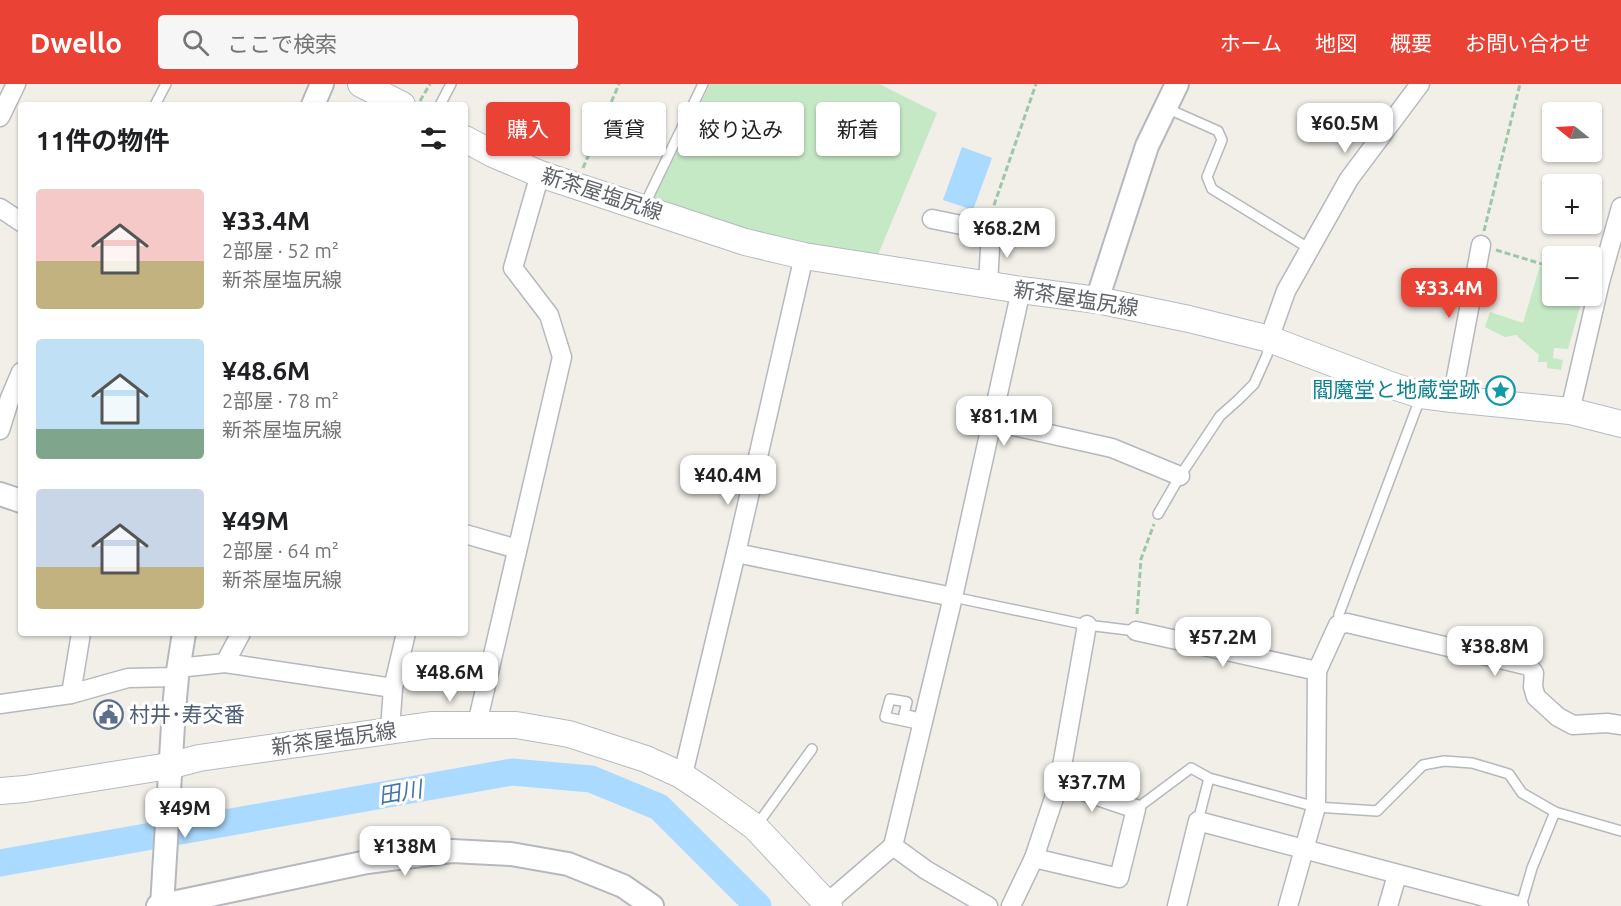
<!DOCTYPE html>
<html lang="ja">
<meta charset="utf-8">
<style>
:root{--surface:#fff;--page:#f6f6f6;--text:#202124;--muted:#757577;--accent:#ea4335}
body{margin:0;font-family:Ubuntu,"Noto Sans JP",sans-serif;background:var(--page);color:var(--text);height:100vh;display:flex;flex-direction:column;font-size:22px;white-space:nowrap}
*{box-sizing:border-box;margin:0}
p{font-size:20px;color:var(--muted)}
.icon{flex:none;width:33px;height:33px;fill:none;stroke:currentColor;stroke-width:2;stroke-linecap:round;stroke-linejoin:round}
.map{position:relative;flex:1;overflow:hidden}
.sheet{position:absolute;left:18px;top:18px;width:450px;height:534px;display:flex;flex-direction:column;background:var(--surface);border-radius:6px;box-shadow:0 2px 4px #0004}
.sheet>*{flex:none}
.hud{position:absolute;left:486px;top:18px;width:570px;height:54px;display:flex;gap:12px}
.needle{width:39px;rotate:288deg}
.buttons{position:absolute;left:1542px;top:18px;display:grid;gap:12px}
.buttons a{display:grid;place-items:center;width:60px;height:60px;border-radius:6px;background:var(--surface);box-shadow:0 2px 4px #0004;font-size:30px}
.price{position:absolute;translate:-50% -51px;padding:0 14px;border-radius:12px;background:#fff;color:#222;font-size:20px;line-height:39px;filter:drop-shadow(0 2px 3px #0008)}
.price::after{content:'';position:absolute;left:50%;top:36px;width:18px;height:14px;margin-left:-9px;background:inherit;clip-path:polygon(0 0,100% 0,50% 100%)}
.price.current{background:var(--accent);color:#fff}
ul{padding:0;list-style:none}
li{display:flex;align-items:center;gap:18px;height:150px;padding:0 18px}
li span{display:grid;place-items:center;flex:none;width:168px;height:120px;border-radius:6px;color:#555}
li>.icon{margin-inline-start:auto}
span .icon{width:72px;height:72px;fill:#fffc;stroke-width:1}
li b{font-size:26px}
h2{display:flex;justify-content:space-between;align-items:center;height:72px;padding:0 18px;font-size:26px}
.tag{padding:0 21px;border-radius:6px;background:var(--surface);box-shadow:0 2px 4px #0004;font-size:21px;line-height:54px}
.tag.current{background:var(--accent);color:#fff}
header{display:flex;align-items:center;gap:36px;box-sizing:border-box;height:84px;padding:0 30px;background:var(--accent);color:#fff}
header strong{font-size:28px}
nav{display:flex;gap:33px;margin-inline-start:auto;font-size:21px}
.search{width:420px;height:54px;background:var(--page);display:flex;align-items:center;gap:15px;box-sizing:border-box;padding:0 21px;border-radius:6px;color:var(--muted);font-size:22px}
.map>svg:first-child{display:block}
.green{fill:#c5e8c5}
.water{fill:#aadaff}
.lines{fill:none;stroke-linecap:round;stroke-linejoin:round}
.river{stroke:#aadaff;stroke-width:27}
.service-casing{stroke:#b5b8bc;stroke-width:12}
.minor-casing{stroke:#b5b8bc;stroke-width:21}
.tertiary-casing{stroke:#b5b8bc;stroke-width:26}
.secondary-casing{stroke:#b6babf;stroke-width:28}
.path{stroke:#9cc7a9;stroke-width:3;stroke-dasharray:6 3;stroke-linecap:butt}
.service{stroke:#fff;stroke-width:9}
.minor{stroke:#fff;stroke-width:18}
.tertiary{stroke:#fff;stroke-width:22}
.secondary{stroke:#fff;stroke-width:26}
.labels{text-anchor:middle;stroke-width:6;stroke-linejoin:round;paint-order:stroke}
.street-label{font-size:21px;fill:#5f6368;stroke:#fff}
.culture-label{font-size:21px;fill:#0d838f;stroke:#fff;text-anchor:end}
.service-label{font-size:21px;fill:#4e5e75;stroke:#fff;text-anchor:start}
.water-label{font-size:22px;font-style:italic;fill:#4174aa;stroke:#fff}
</style>
<header>
<strong>Dwello</strong>
<div class="search"><svg class="icon" aria-label="search" viewBox="0 0 24 24"><circle cx="10" cy="10" r="6"/><path d="M15 15l6 6"/></svg>ここで検索</div>
<nav><a>ホーム</a><a>地図</a><a>概要</a><a>お問い合わせ</a></nav>
</header>
<div class="map">
<svg width="1621" height="822" viewBox="0 0 1621 822">
<rect width="100%" height="100%" fill="#f1efe8"/>
<g class="green">
<path d="M710,0H879L937,29L875,178L765,156L659,120L655,112Z"/>
<path d="M1540,182L1552,187V212H1583L1568,265L1554,264L1553,274L1563,276L1561,286L1547,284V278H1538L1539,271L1516,251L1505,253L1485,243L1490,228L1523,239Z"/>
</g>
<path class="water" d="M962,63L992,74L973,126L943,116Z"/>
<g class="lines">
<path class="river" d="M0,779L512,688L591,695L659,723L758,822"/>
<defs>
<g id="service">
<path d="M155,21L166,0"/>
<path d="M440,21L451,0"/>
<path d="M1166,24L1218,47L1222,56L1207,93L1212,105L1310,165"/>
<path d="M644,122L703,0"/>
<path d="M1158,430L1180,392L1220,332L1238,316L1254,300L1267,271L1269,258"/>
<path d="M953,513L1087,541L1136,547"/>
<path d="M1338,541L1339,530L1421,312"/>
<path d="M922,641L885,633L890,615L907,618L904,630L924,635"/>
<path d="M1136,725L1191,684L1209,694L1316,723L1377,727L1423,681L1444,677L1472,679L1509,690L1522,709L1555,728L1621,747"/>
<path d="M1198,737L1209,694"/>
<path d="M757,741L812,665"/>
<path d="M1521,822L1532,784L1555,728"/>
</g>
<g id="minor">
<path d="M0,33L16,0"/>
<path d="M0,124L21,138"/>
<path d="M932,135L991,147L988,200"/>
<path d="M1269,255L1286,207L1349,95L1420,0"/>
<path d="M1452,315L1481,161"/>
<path d="M1570,327L1600,198L1621,123"/>
<path d="M991,337L1112,364L1180,392"/>
<path d="M0,346L10,314L21,288"/>
<path d="M465,450L517,465"/>
<path d="M736,469L953,513"/>
<path d="M1136,547L1317,587"/>
<path d="M225,579L241,549"/>
<path d="M178,584L225,579L393,604"/>
<path d="M71,610L81,549"/>
<path d="M0,620L71,610L128,594L177,593"/>
<path d="M477,640L562,273L549,231L513,184L540,90"/>
<path d="M390,646L393,604L406,549"/>
<path d="M685,682L736,469L804,172"/>
<path d="M893,762L953,513L1021,206"/>
<path d="M1034,774L1119,794L1136,725L1059,699"/>
<path d="M827,819L893,762L926,786L988,822"/>
<path d="M1011,822L1034,774L1059,699L1087,541"/>
<path d="M1177,822L1198,737L1519,822"/>
<path d="M1288,822L1316,723L1317,587L1338,541L1347,539L1529,582L1534,589L1533,603L1536,613L1558,633L1573,641L1607,639L1621,641"/>
<path d="M1388,822L1397,791"/>
</g>
<g id="tertiary">
<path d="M313,21L322,0"/>
<path d="M1097,216L1147,62L1177,0"/>
<path d="M0,410L21,417"/>
<path d="M158,822L367,778L452,767L511,770L568,780L623,802L652,822"/>
<path d="M162,822L174,625L177,593L184,549"/>
</g>
<g id="secondary">
<path d="M361,0L402,21"/>
<path d="M465,55L493,70L540,90L745,158L804,172L1021,206L1097,216L1189,235L1269,255L1393,302L1421,311L1452,315L1570,327L1621,340"/>
<path d="M0,707L25,705L169,682L199,674L431,641H516L569,650L646,675L681,691L708,709L755,743L829,822"/>
</g>
</defs>
<use href="#service" class="service-casing"/>
<use href="#minor" class="minor-casing"/>
<use href="#tertiary" class="tertiary-casing"/>
<use href="#secondary" class="secondary-casing"/>
<g class="path">
<path d="M420,17L430,0"/>
<path d="M583,84L619,0"/>
<path d="M992,130L993,124L1036,0"/>
<path d="M1484,147L1520,0"/>
<path d="M1496,166L1552,183"/>
<path d="M1137,530L1141,475L1154,440"/>
</g>
<use href="#service" class="service"/>
<use href="#minor" class="minor"/>
<use href="#tertiary" class="tertiary"/>
<use href="#secondary" class="secondary"/>
</g>
<defs>
<symbol id="sight-ring" viewBox="-11 -11 22 22"><circle r="9.5" fill="#fff" stroke="#0f9aa8" stroke-width="1.5"/><path d="M0-6L1.8-2.2L6-1.7L2.9 1.2L3.7 5.4L0 3.3L-3.7 5.4L-2.9 1.2L-6-1.7L-1.8-2.2Z" fill="#0f9aa8"/></symbol>
<symbol id="civic-ring" viewBox="-11 -11 22 22"><circle r="9.5" fill="#fff" stroke="#5c6f8a" stroke-width="1.5"/><path d="M-.6-6.5H3V-4.5H.6V-3L4-1V1h2V6H-6V1h2V-1L-.6-3ZM-1.2 2.5V6h2.4V2.5Z" fill="#5c6f8a"/></symbol>
</defs>
<g fill-rule="evenodd">
<use href="#sight-ring" x="1484" y="290" width="33" height="33"/>
<use href="#civic-ring" x="92" y="614" width="33" height="33"/>
</g>
<g class="labels">
<g class="street-label">
<text transform="translate(602 110) rotate(18)" y="7">新茶屋塩尻線</text>
<text transform="translate(1076 215) rotate(9)" y="7">新茶屋塩尻線</text>
<text transform="translate(334 655) rotate(-8)" y="7">新茶屋塩尻線</text>
</g>
<g class="culture-label">
<text x="1480" y="313">閻魔堂と地蔵堂跡</text>
</g>
<g class="service-label">
<text x="129" y="638">村井･寿交番</text>
</g>
<g class="water-label">
<text transform="translate(400 708) rotate(-10)" y="8">田川</text>
</g>
</g>
</svg>
<div class="buttons">
<a><svg class="needle" viewBox="-14 -14 28 28"><path d="M0-13l5 13h-10z" fill="#e53935"/><path d="M0 13l5-13h-10z" fill="#757577"/></svg></a>
<a>+</a>
<a>−</a>
</div>
<b class="price" style="left:1345px;top:70px">¥60.5M</b>
<b class="price" style="left:1007px;top:175px">¥68.2M</b>
<b class="price current" style="left:1449px;top:235px">¥33.4M</b>
<b class="price" style="left:1004px;top:363px">¥81.1M</b>
<b class="price" style="left:728px;top:422px">¥40.4M</b>
<b class="price" style="left:1223px;top:584px">¥57.2M</b>
<b class="price" style="left:1495px;top:593px">¥38.8M</b>
<b class="price" style="left:450px;top:619px">¥48.6M</b>
<b class="price" style="left:1092px;top:729px">¥37.7M</b>
<b class="price" style="left:185px;top:755px">¥49M</b>
<b class="price" style="left:405px;top:793px">¥138M</b>
<div class="hud">
<a class="tag current">購入</a>
<a class="tag">賃貸</a>
<a class="tag">絞り込み</a>
<a class="tag">新着</a>
</div>
<section class="sheet">
<h2>11件の物件<svg class="icon" aria-label="filters" viewBox="0 0 24 24"><path d="M4 7h16M4 17h16"/><circle cx="9" cy="7" r="2"/><circle cx="15" cy="17" r="2"/></svg></h2>
<ul>
<li><span style="background:linear-gradient(#f6c9c9 60%,#c2b280 0)"><svg class="icon" aria-label="home" viewBox="0 0 24 24"><path d="M3 11l9-7 9 7M6 9v11h12V9"/></svg></span><div><b>¥33.4M</b><p>2部屋 · 52 m²</p><p>新茶屋塩尻線</p></div></li>
<li><span style="background:linear-gradient(#bfe0f5 75%,#7fa58c 0)"><svg class="icon" aria-label="home" viewBox="0 0 24 24"><path d="M3 11l9-7 9 7M6 9v11h12V9"/></svg></span><div><b>¥48.6M</b><p>2部屋 · 78 m²</p><p>新茶屋塩尻線</p></div></li>
<li><span style="background:linear-gradient(#c9d6e8 65%,#c2b280 0)"><svg class="icon" aria-label="home" viewBox="0 0 24 24"><path d="M3 11l9-7 9 7M6 9v11h12V9"/></svg></span><div><b>¥49M</b><p>2部屋 · 64 m²</p><p>新茶屋塩尻線</p></div></li>
</ul>
</section>
</div>
